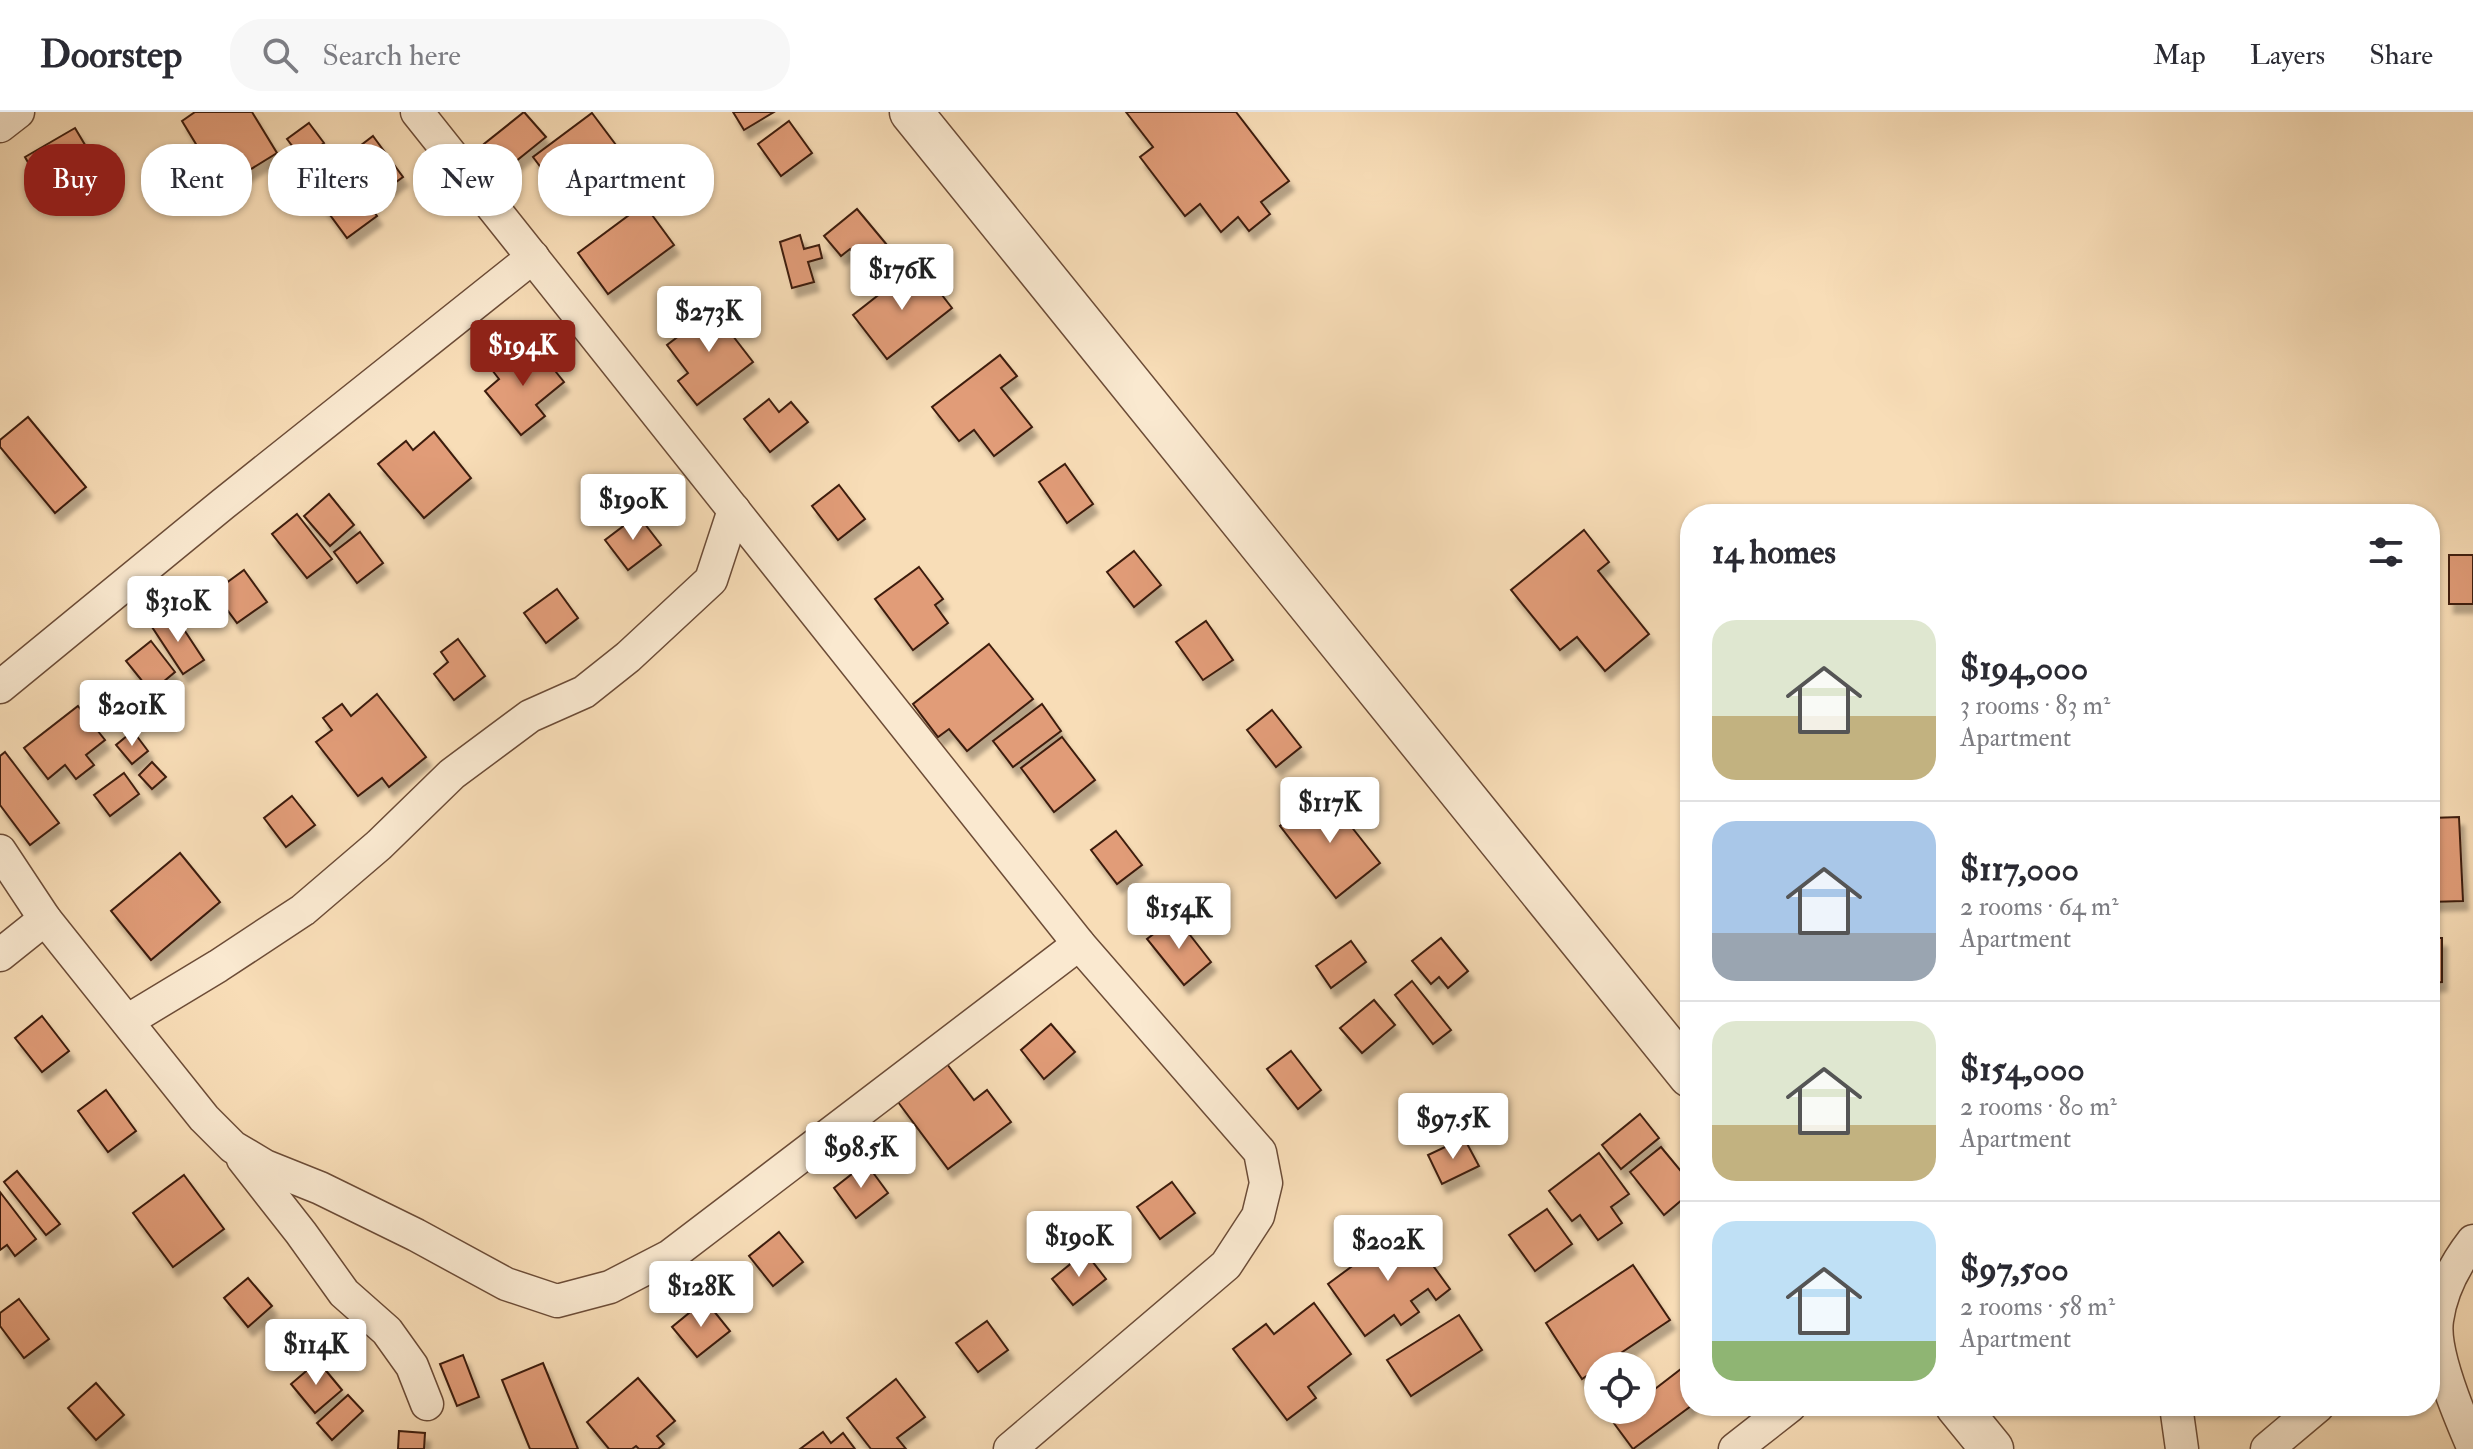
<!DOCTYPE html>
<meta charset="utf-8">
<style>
:root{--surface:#fff;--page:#f7f7f7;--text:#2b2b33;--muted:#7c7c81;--line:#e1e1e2;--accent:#8f2418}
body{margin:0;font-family:"IM FELL Double Pica",serif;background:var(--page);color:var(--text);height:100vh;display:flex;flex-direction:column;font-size:30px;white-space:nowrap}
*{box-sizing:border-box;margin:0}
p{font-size:26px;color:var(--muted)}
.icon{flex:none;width:44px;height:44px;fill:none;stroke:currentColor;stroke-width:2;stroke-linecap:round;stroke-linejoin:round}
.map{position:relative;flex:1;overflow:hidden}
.side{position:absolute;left:1680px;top:392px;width:760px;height:912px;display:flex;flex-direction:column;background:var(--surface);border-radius:32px;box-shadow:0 2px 6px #0004}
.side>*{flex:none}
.guide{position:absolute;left:24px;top:32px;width:760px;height:72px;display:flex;gap:16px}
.tools{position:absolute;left:1584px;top:1240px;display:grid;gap:16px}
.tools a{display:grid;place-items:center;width:72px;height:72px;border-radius:50%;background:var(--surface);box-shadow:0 2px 6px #0004;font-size:40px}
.price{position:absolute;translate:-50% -68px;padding:0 18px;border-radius:8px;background:#fff;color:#222;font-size:26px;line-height:52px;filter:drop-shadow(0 2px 4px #0008)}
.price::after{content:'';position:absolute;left:50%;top:48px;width:24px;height:18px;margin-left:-12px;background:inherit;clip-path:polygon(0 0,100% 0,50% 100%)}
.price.current{background:var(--accent);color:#fff}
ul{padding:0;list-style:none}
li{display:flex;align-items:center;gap:24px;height:200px;padding:0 32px}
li+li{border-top:2px solid var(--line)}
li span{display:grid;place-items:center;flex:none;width:224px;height:160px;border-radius:24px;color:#555}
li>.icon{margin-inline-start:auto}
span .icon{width:96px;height:96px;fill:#fffc;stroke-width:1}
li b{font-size:34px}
h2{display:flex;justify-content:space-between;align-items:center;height:96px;padding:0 32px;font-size:34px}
.chip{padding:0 28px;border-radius:32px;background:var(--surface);box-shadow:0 2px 6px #0004;font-size:28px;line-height:72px}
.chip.current{background:var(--accent);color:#fff}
header{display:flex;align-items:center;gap:48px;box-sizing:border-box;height:112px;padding:0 40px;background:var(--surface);border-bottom:2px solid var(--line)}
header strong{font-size:38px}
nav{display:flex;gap:44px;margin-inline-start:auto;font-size:28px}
.search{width:560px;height:72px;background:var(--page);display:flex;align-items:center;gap:20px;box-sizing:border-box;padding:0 28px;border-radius:32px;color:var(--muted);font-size:30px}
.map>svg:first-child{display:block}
.building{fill:#e19c78;stroke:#3d1c0c;stroke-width:2;filter:url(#shadow)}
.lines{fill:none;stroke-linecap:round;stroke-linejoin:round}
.minor-casing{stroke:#6c4c37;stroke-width:35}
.tertiary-casing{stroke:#6c4c37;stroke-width:45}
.minor{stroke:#fae9d0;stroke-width:32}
.tertiary{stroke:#fae9d0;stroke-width:42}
</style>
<header>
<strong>Doorstep</strong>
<div class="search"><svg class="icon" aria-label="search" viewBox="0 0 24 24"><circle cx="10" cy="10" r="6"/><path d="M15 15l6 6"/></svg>Search here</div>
<nav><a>Map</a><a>Layers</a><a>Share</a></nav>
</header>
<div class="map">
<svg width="2473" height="1337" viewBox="0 0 2473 1337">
<defs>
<filter id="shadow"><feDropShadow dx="5" dy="9" stdDeviation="2" flood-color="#0004"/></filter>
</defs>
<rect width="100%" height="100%" fill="#f8ddb7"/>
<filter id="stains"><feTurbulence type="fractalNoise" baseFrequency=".0025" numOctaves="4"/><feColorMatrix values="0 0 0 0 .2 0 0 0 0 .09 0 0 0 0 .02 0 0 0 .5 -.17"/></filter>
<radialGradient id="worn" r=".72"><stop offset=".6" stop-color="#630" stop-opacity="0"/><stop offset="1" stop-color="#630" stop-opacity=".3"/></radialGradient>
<g class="building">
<path d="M195,0H252L277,41L222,75L182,9Z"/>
<path d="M524,0L546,25L505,58L484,32Z"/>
<path d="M733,0H774L744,18Z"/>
<path d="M1126,0H1236L1289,69L1261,90L1270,102L1249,119L1238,105L1221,120L1200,92L1185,104L1140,45L1153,35Z"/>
<path d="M592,1L619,37L560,81L533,45Z"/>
<path d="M789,9L812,41L781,64L758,32Z"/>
<path d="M309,11L324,31L302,47L287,27Z"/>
<path d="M75,16L91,43L40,72L25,45Z"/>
<path d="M373,24L403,65L385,78L356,37Z"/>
<path d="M338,51L377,104L347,126L308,73Z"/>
<path d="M644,92L674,133L608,182L578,141Z"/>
<path d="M857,97L887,133L864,153L850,137L841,144L824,124Z"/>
<path d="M800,123L804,137L819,133L822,146L808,150L814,170L792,176L780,130Z"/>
<path d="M918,152L952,196L887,247L853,203Z"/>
<path d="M725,189L737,206L726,215L753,250L697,293L678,269L688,261L667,233Z"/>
<path d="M536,235L564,270L536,293L545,304L521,323L485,279L499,267L492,258L512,241L519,249Z"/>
<path d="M1000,243L1017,264L1001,276L1032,315L994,344L974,318L959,329L932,295Z"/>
<path d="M769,287L779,300L791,290L808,310L770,340L744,307Z"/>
<path d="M28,305L86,375L55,401L0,335V328Z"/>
<path d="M434,320L471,366L424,406L378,352L406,329L413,338Z"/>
<path d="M1065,352L1093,392L1067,411L1039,370Z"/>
<path d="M839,373L865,407L838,428L812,394Z"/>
<path d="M329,382L354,413L330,434L304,404Z"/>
<path d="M297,402L332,447L307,466L272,422Z"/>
<path d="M638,403L661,433L628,458L605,428Z"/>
<path d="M1584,418L1609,450L1598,459L1649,522L1605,559L1577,525L1560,538L1511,478Z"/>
<path d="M360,420L383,451L357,471L334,440Z"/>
<path d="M1134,439L1161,473L1134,495L1107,460Z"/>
<rect x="2449" y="443" width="24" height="49"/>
<path d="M919,455L943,487L935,493L948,511L913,538L875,487Z"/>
<path d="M244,458L267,490L237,511L214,480Z"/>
<path d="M557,477L578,506L546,531L524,501Z"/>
<path d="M173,501L204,548L183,562L152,515Z"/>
<path d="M1206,509L1233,548L1203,568L1176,530Z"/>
<path d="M458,527L485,564L454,588L434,562L448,550L441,540Z"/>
<path d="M151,529L175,560L151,580L126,549Z"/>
<path d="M989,532L1033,587L967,639L949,617L938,625L913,592Z"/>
<path d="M377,582L426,645L389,675L382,666L358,684L316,630L332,618L323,606L342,592L351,604Z"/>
<path d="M1042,592L1061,619L1013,655L993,629Z"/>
<path d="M78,594L105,628L86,643L94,653L76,667L65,653L48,667L24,636Z"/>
<path d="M1272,598L1301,635L1276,655L1247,618Z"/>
<path d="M133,619L148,639L132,652L116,633Z"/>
<path d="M1062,625L1095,668L1054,700L1021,656Z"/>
<path d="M5,640L59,711L30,733L0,693V644Z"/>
<path d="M152,650L166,665L152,677L139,663Z"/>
<path d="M124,661L139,682L110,704L94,683Z"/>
<path d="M1324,680L1380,751L1336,786L1280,714Z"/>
<path d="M292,684L315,713L286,735L264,706Z"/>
<path d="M2459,705L2463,789L2430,790L2431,706Z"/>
<path d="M1116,719L1142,753L1117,772L1091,738Z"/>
<path d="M180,741L220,790L151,848L111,799Z"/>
<path d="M1176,805L1211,850L1184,873L1147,827Z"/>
<path d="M1441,826L1468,859L1448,876L1439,865L1431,872L1412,849Z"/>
<path d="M2430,826H2442V870L2430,871Z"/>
<path d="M1351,829L1366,850L1331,876L1316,854Z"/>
<path d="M1412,869L1451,918L1433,932L1395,883Z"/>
<path d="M1374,888L1395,913L1362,941L1340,916Z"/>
<path d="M42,904L69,939L42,960L15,926Z"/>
<path d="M1051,912L1075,940L1044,967L1021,938Z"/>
<path d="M1291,939L1321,978L1298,997L1267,957Z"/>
<path d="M947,952L974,988L987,978L1011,1010L948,1057L898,990Z"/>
<path d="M106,978L136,1019L108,1040L78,999Z"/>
<path d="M1640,1002L1659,1026L1621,1057L1602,1033Z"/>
<path d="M1464,1026L1479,1054L1442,1072L1428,1043Z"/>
<path d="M1661,1035L1690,1070V1081L1664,1103L1630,1060Z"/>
<path d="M1599,1041L1629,1082L1611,1095L1622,1111L1598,1128L1580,1103L1572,1109L1549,1079Z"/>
<path d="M866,1051L888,1081L856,1106L834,1076Z"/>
<path d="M17,1059L60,1112L46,1123L4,1070Z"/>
<path d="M184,1063L224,1117L173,1155L133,1101Z"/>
<path d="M1172,1070L1195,1101L1160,1127L1137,1095Z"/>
<path d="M0,1080L36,1127L15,1144L7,1133L0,1138Z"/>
<path d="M1547,1097L1572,1132L1535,1159L1509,1123Z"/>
<path d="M1405,1115L1450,1177L1436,1188L1428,1177L1411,1189L1419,1200L1401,1213L1394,1203L1365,1224L1328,1172Z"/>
<path d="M779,1120L803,1150L773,1174L749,1144Z"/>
<path d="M1085,1140L1106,1167L1073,1193L1052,1167Z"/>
<path d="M1633,1153L1670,1208L1582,1267L1546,1211Z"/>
<path d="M248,1166L272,1194L248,1215L224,1186Z"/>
<path d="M19,1187L49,1227L24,1246L0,1214V1201Z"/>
<path d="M705,1188L730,1219L697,1245L672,1215Z"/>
<path d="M1314,1191L1351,1242L1308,1275L1316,1286L1287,1308L1233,1237L1266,1212L1274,1222Z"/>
<path d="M1459,1203L1482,1238L1411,1284L1387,1248Z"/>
<path d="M987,1209L1008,1238L978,1260L956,1231Z"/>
<path d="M463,1243L479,1285L457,1294L440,1252Z"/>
<path d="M318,1249L342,1278L315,1301L291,1272Z"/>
<path d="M1690,1250L1691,1294L1633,1337L1613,1310L1628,1298H1642V1287Z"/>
<path d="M543,1251L578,1337H530L502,1268Z"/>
<path d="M638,1266L675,1309L657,1324L664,1332L658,1337H639L636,1334L632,1337H609L587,1310Z"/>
<path d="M896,1267L925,1305L897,1326L906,1337H871L847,1306Z"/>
<path d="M96,1271L124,1303L96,1328L68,1296Z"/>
<path d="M348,1283L363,1299L332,1328L317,1311Z"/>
<path d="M399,1319L425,1321L424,1337H398Z"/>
<path d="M823,1320L831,1331L843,1321L855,1337H800Z"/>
</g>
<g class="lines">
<defs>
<g id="minor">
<path d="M417,0L1079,832L1260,1040L1266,1071L1258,1104L1226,1153L1010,1337"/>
<path d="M0,14L18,0"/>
<path d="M0,575L223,392L533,145"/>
<path d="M0,739L45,807L204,1006L233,1035L265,1054L320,1076L416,1123L506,1172L557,1189L610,1175L670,1144L1079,832"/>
<path d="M0,843L45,807"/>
<path d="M127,909L218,854L303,798L379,733L452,662L530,604L584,580L628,545L711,468L734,398"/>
<path d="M243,1047L301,1121L344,1181L387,1219L412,1254L427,1292"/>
<path d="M2473,1129C2456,1151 2441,1179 2437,1208C2432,1240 2460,1305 2473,1335"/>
<path d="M2176,1294L2182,1337"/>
<path d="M1735,1337L1790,1294"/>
<path d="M2267,1337L2318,1294"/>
</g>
<g id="tertiary">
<path d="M911,0L1690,964"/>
<path d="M1957,1294L1992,1337"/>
</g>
</defs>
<use href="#minor" class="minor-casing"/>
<use href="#tertiary" class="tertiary-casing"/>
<use href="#minor" class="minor"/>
<use href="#tertiary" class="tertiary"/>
</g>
<rect width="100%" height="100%" filter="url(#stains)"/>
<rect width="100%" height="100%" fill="url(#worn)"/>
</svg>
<div class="tools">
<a><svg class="icon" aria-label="locate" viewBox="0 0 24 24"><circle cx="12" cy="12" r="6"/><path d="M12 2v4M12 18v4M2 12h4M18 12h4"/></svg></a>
</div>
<b class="price" style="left:902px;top:200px">$176K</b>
<b class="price" style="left:709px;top:242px">$273K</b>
<b class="price current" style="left:523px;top:276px">$194K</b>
<b class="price" style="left:633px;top:430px">$190K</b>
<b class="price" style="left:178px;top:532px">$310K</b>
<b class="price" style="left:132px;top:636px">$201K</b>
<b class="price" style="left:1330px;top:733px">$117K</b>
<b class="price" style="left:1179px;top:839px">$154K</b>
<b class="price" style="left:1453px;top:1049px">$97.5K</b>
<b class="price" style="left:861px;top:1078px">$98.5K</b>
<b class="price" style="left:1079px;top:1167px">$190K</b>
<b class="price" style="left:1388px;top:1171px">$202K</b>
<b class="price" style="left:701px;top:1217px">$128K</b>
<b class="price" style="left:316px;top:1275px">$114K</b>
<div class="guide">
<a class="chip current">Buy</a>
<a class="chip">Rent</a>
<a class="chip">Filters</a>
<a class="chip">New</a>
<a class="chip">Apartment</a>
</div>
<section class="side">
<h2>14 homes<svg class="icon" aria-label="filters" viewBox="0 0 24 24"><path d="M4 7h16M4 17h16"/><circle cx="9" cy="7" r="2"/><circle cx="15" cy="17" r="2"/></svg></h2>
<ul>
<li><span style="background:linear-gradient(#dfe7d0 60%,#c2b280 0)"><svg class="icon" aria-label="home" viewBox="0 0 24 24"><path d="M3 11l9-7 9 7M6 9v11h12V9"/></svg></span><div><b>$194,000</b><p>3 rooms · 83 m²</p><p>Apartment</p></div></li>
<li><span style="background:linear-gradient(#a9c7e8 70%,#9aa5b1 0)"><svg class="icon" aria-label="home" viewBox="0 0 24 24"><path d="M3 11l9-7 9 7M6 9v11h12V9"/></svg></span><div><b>$117,000</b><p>2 rooms · 64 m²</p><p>Apartment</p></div></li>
<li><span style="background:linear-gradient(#dfe7d0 65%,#c2b280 0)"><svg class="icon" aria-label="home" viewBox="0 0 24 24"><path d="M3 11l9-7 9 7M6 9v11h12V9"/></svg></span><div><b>$154,000</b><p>2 rooms · 80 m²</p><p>Apartment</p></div></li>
<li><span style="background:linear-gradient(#bfe0f5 75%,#8fb573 0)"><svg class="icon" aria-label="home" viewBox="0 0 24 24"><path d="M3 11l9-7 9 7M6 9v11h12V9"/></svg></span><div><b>$97,500</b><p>2 rooms · 58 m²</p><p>Apartment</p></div></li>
</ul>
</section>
</div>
